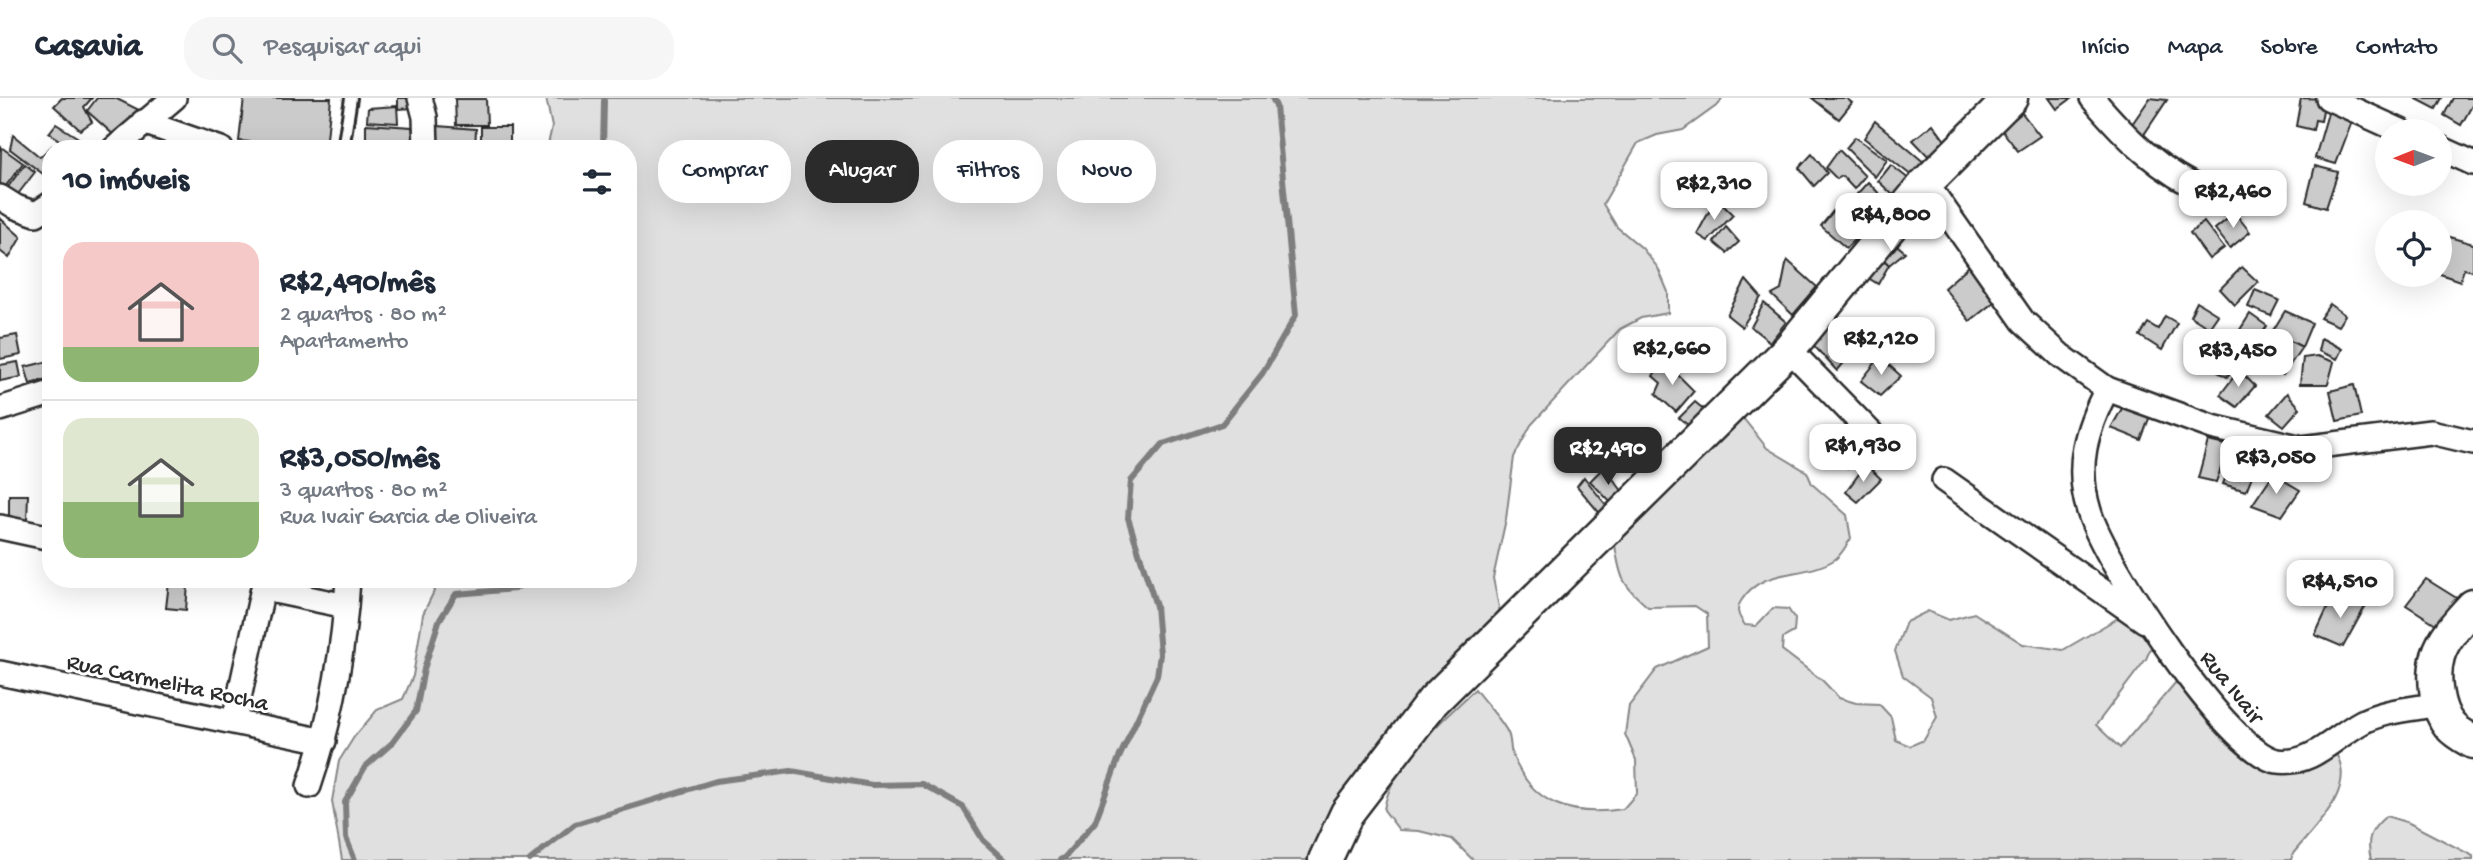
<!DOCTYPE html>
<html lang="pt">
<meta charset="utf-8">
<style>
:root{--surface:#fff;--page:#f6f6f7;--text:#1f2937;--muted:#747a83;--line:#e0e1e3;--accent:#2b2b2b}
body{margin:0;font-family:"Gochi Hand",sans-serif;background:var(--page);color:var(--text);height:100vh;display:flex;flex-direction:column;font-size:26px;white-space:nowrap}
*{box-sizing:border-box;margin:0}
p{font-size:23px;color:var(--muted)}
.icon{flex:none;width:38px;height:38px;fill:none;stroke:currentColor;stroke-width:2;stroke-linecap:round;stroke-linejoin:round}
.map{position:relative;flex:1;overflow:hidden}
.side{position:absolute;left:42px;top:42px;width:595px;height:448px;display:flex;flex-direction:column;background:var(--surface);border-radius:28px;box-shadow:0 7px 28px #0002}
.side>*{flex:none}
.top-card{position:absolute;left:658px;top:42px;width:665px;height:63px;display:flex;gap:14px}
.needle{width:46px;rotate:269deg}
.tools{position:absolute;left:2375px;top:21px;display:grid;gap:14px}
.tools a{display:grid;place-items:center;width:77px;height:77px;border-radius:50%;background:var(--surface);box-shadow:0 7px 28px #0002;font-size:35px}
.price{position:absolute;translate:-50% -60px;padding:0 16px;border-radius:14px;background:#fff;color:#222;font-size:23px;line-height:46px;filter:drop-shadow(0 2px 4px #0008)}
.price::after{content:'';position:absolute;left:50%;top:42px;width:21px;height:16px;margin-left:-10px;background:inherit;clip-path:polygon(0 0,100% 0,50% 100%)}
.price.selected{background:var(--accent);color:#fff}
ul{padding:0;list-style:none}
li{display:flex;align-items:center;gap:21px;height:175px;padding:0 21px}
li+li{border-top:2px solid var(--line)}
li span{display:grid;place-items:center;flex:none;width:196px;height:140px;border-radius:21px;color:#555}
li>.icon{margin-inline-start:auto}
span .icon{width:84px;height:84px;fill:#fffc;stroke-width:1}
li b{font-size:30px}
h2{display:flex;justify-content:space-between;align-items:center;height:84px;padding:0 21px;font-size:30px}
.tag{padding:0 24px;border-radius:28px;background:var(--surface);box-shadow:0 7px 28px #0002;font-size:24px;line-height:63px}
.tag.selected{background:var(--accent);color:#fff}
header{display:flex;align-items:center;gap:42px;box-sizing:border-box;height:98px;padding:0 35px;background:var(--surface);border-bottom:2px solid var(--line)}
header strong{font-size:33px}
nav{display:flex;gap:38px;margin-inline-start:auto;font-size:24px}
.search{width:490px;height:63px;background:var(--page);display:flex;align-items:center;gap:18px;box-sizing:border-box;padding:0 24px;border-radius:28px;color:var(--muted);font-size:26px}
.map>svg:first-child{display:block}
.green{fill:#e0e0e0;stroke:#868686;stroke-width:2}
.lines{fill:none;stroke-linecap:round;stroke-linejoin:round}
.stream{stroke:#7e7e7e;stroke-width:6}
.building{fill:#cbcbcb;stroke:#2b2b2b;stroke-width:2}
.service-casing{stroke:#2b2b2b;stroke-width:16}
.minor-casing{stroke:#2b2b2b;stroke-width:28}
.secondary-casing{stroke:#2b2b2b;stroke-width:37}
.service{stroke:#fff;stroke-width:10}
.minor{stroke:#fff;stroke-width:23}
.secondary{stroke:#fff;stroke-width:32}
.labels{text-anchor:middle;stroke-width:6;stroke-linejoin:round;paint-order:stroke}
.street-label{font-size:24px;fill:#2b2b2b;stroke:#fff}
</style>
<header>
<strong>Casavia</strong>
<div class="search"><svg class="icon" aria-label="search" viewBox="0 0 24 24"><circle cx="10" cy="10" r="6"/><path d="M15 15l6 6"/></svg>Pesquisar aqui</div>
<nav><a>Início</a><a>Mapa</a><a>Sobre</a><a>Contato</a></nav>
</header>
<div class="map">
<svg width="2473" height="762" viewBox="0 0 2473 762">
<rect width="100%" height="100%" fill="#fff"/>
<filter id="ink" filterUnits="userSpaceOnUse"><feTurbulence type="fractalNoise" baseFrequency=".0143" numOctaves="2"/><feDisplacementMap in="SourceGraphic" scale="14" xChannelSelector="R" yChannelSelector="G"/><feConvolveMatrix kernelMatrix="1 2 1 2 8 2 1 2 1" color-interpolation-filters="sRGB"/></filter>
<g filter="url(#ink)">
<g class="green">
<path d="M546,0H1722L1719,6L1683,32L1657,37L1638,45L1603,106L1617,129L1642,150L1658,170L1668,194V215L1641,220L1620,231L1531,327L1514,359L1506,421L1493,480L1504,534L1325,762H342L332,703L339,663L354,639L377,612L403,601L413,578L423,516L440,481H628V51H547L552,29Z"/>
<path d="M1743,320L1767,350L1807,374L1812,386L1847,417L1851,441C1846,447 1841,458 1834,462C1803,481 1763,468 1741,503C1735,512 1739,519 1745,527L1756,528L1773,510L1788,511L1795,521L1794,534L1783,540L1782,552L1823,583L1839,600L1856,605L1879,606L1891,619L1896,642L1910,648L1924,642L1937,619L1931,599L1903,578L1895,553L1906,524L1928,513L1949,522L1974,515L2023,546L2063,552L2118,520L2140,527L2153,545L2146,561L2096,627L2120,650L2181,578L2272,671L2336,656C2358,692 2312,731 2292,757V762H1473L1452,741L1419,733L1399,732L1384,712C1391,663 1442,624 1475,591C1484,604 1502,622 1508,635C1511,641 1510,650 1512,656C1532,708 1573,719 1623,711L1637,695L1636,662L1625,636L1629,608L1657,571L1708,548L1707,516L1695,508L1648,509C1622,487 1620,480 1615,447Z"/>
<path d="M2386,718L2409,725L2473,758V762H2371C2366,740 2370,732 2386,718Z"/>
</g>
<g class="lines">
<g class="stream">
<path d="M603,51L604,3"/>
<path d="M355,762L346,740L345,704L365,669L392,645L416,613L424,571L439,523L456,496L515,491L530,481"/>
<path d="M530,762L575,726L716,683L791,673L872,687L922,686L963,709L983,742L1005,762"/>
<path d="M1060,762L1065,759L1095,724L1118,662L1157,578L1160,556L1156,508L1128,420L1131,383L1163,346L1222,326L1262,276L1296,217L1276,8L1272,0"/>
</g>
</g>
<g class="building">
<path d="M62,0H92L84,9L92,24L80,32L54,8Z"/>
<path d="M97,0H115L139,12L115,38L87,13Z"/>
<path d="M244,0H331L326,51L239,43Z"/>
<path d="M398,0H412L413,10L398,11Z"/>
<path d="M1812,0H1846L1852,5L1839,21Z"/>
<path d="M2049,0H2072L2057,11Z"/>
<path d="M2150,0L2167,2L2143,38L2130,29Z"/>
<path d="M2301,0L2325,1L2321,23L2315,22L2313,32L2296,28Z"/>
<path d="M2415,0H2442L2436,11Z"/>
<path d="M2453,0H2473V6L2461,27L2444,17Z"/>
<path d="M455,1H486L487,27H456Z"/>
<path d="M397,8L398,25L367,23L368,10Z"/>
<path d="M2330,8L2354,18L2336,66L2315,60Z"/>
<path d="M2022,15L2040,38L2018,53L2001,31Z"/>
<path d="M1875,23L1926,66L1913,79L1864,40Z"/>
<path d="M56,26L93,49L92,51H72L49,35Z"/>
<path d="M366,26L412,29L415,50L366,48Z"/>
<path d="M1933,26L1948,47L1930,60L1913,42Z"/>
<path d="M437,28L476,31L475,51L435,48Z"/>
<rect x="481" y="29" width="29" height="22"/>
<path d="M13,37L40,59L52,48L56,51H51V82L10,51Z"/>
<path d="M1855,39L1887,62L1875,79L1846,50Z"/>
<path d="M1,49L23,65L2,93L0,91Z"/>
<path d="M1839,52L1865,78L1854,91L1842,78L1837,81L1826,70Z"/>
<path d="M1812,56L1827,75L1814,88L1799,70Z"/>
<path d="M25,66L35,74L15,100L5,93Z"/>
<path d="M1891,67L1910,82L1894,98L1878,83Z"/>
<path d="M2315,68L2338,74L2326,110L2306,104Z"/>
<path d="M1868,84L1887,104L1875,115L1857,96Z"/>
<path d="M1852,102L1873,121L1864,132L1843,114Z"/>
<path d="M1721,105L1733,117L1708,143L1697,136L1710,112L1715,114Z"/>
<path d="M1834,112L1860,136L1846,150L1821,128Z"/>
<path d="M2235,115L2250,134L2230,150L2215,131Z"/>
<path d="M0,120L21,139L9,160L0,153Z"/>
<path d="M2204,124L2224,150L2209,161L2190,135Z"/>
<path d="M1726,129L1739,144L1727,155L1714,144Z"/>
<path d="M2446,138L2473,146V173L2464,171L2460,183L2440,176V162Z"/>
<path d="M1891,142L1905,154L1889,167L1878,156Z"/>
<path d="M1878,156L1889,167L1878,186L1862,176Z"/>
<path d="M1787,162L1817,189L1793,217L1772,197L1781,192Z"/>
<path d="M1969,168L1994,204L1970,223L1944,190Z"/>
<path d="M2242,169L2258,184L2235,207L2220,191Z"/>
<path d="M1746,182L1761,199L1742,229L1727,217Z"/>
<path d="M2255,192L2279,202L2271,218L2248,209Z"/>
<path d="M2197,204L2218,217L2209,230L2190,218Z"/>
<path d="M1764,205L1786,224L1770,244L1751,229Z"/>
<path d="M2330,206L2345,217L2338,228L2320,220Z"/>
<path d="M1828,212L1864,241L1837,273L1806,239Z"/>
<path d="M2285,213L2312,225L2302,249L2272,234Z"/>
<path d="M2250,216L2267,228L2253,249L2236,238Z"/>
<path d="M2165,218L2177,225L2162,252L2140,238L2148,225L2158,231Z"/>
<path d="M2272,234L2302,249L2283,277L2258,255Z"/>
<path d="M17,237L21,257L0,261V240Z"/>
<path d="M2321,240L2342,251L2337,261L2318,253Z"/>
<path d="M2226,256L2236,265L2227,279L2218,274Z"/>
<path d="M2317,258L2334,264L2328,286H2300L2303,260Z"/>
<path d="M1880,259L1901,278L1880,298L1861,283Z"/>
<path d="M1663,262L1694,293L1676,314L1656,296L1661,285L1653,278Z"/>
<path d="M49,263L51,280L30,286L25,269Z"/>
<path d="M18,264L21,279L0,283V267Z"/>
<path d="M2239,272L2255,288L2237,309L2220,297Z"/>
<path d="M2354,287L2361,318L2337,323L2330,293Z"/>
<path d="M2287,295L2300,310L2284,328L2269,316Z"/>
<path d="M1695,304L1709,316L1697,334L1679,320Z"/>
<path d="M2125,305L2151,315L2141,342L2111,330Z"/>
<path d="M1851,338L1865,353L1848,370L1837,359Z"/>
<path d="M2208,343L2229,348L2216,384L2198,380Z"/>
<path d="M2234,357L2258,363L2246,393L2223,386Z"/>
<path d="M1866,366L1881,381L1858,404L1846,394Z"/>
<path d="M1604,369L1626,398L1614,408L1590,383Z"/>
<path d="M2273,376L2300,392L2282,418L2252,407Z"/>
<path d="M1584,379L1609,411L1601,417L1577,388Z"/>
<path d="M9,397H28L27,423L9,422Z"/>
<path d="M2426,481L2458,501L2439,528L2406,507Z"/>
<path d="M169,484L188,486L186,512L166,510Z"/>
<path d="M2334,496L2366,507L2343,549L2315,537Z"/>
</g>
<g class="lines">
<defs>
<path id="service" d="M343,51L351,0"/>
<g id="minor">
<path d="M420,0L425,19L426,51"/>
<path d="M2092,0C2126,40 2160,74 2209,95"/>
<path d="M2328,0L2401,33"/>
<path d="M143,24L221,51"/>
<path d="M2440,50L2473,65"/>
<path d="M114,51L174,0"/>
<path d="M1926,85L2023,223L2060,257L2107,291L2212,329L2302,350L2431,334L2473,344"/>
<path d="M0,99L16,109L36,116L51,106"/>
<path d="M1789,251L1871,335"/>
<path d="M2107,291C2086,331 2075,368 2089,413C2103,462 2228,655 2277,663C2312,668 2334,639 2362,624C2385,612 2414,611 2439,606"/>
<path d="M0,311L51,295"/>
<path d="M1944,382L2145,523"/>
<path d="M0,429L51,440"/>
<path d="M265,491L346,508"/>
<path d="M0,575L324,643"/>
<path d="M234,623L265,481"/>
<path d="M309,688C331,623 344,550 348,481"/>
</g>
<g id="secondary">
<path d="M2473,508C2460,522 2443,540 2438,558C2432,579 2436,611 2450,628C2456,635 2466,640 2473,644"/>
<path d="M1325,762L1347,715L1433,603L1789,251L1926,85L2011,0"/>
</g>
</defs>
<use href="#service" class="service-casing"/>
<use href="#minor" class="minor-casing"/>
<use href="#secondary" class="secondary-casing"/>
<use href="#service" class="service"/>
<use href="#minor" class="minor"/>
<use href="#secondary" class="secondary"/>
</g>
</g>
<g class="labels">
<g class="street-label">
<text transform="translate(168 583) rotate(12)" y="8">Rua Carmelita Rocha</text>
<text transform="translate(2233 588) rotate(51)" y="8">Rua Ivair</text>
</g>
</g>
</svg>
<div class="tools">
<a><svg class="needle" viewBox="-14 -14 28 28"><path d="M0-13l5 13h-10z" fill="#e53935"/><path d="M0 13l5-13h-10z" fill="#747a83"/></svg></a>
<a><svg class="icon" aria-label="locate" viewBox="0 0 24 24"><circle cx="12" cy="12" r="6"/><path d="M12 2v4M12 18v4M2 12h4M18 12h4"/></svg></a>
</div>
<b class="price" style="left:1714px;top:124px">R$2,310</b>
<b class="price" style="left:2233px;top:132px">R$2,460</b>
<b class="price" style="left:1891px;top:155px">R$4,800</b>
<b class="price" style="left:1881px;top:279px">R$2,120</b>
<b class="price" style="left:1672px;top:289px">R$2,660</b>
<b class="price" style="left:2238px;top:291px">R$3,450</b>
<b class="price" style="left:1863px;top:386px">R$1,930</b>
<b class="price selected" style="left:1608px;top:389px">R$2,490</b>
<b class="price" style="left:2276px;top:398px">R$3,050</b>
<b class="price" style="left:2340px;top:522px">R$4,510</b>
<div class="top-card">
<a class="tag">Comprar</a>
<a class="tag selected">Alugar</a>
<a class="tag">Filtros</a>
<a class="tag">Novo</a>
</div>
<section class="side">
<h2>10 imóveis<svg class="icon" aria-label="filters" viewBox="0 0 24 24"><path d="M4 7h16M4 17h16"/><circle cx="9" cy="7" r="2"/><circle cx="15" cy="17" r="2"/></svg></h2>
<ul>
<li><span style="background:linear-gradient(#f6c9c9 75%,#8fb573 0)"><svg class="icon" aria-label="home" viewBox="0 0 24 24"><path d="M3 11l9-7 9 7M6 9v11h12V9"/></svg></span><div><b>R$2,490/mês</b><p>2 quartos · 80 m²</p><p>Apartamento</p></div></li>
<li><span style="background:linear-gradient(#dfe7d0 60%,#8fb573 0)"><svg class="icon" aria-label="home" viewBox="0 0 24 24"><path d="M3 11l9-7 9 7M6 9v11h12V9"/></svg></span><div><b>R$3,050/mês</b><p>3 quartos · 80 m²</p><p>Rua Ivair Garcia de Oliveira</p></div></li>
</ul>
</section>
</div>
